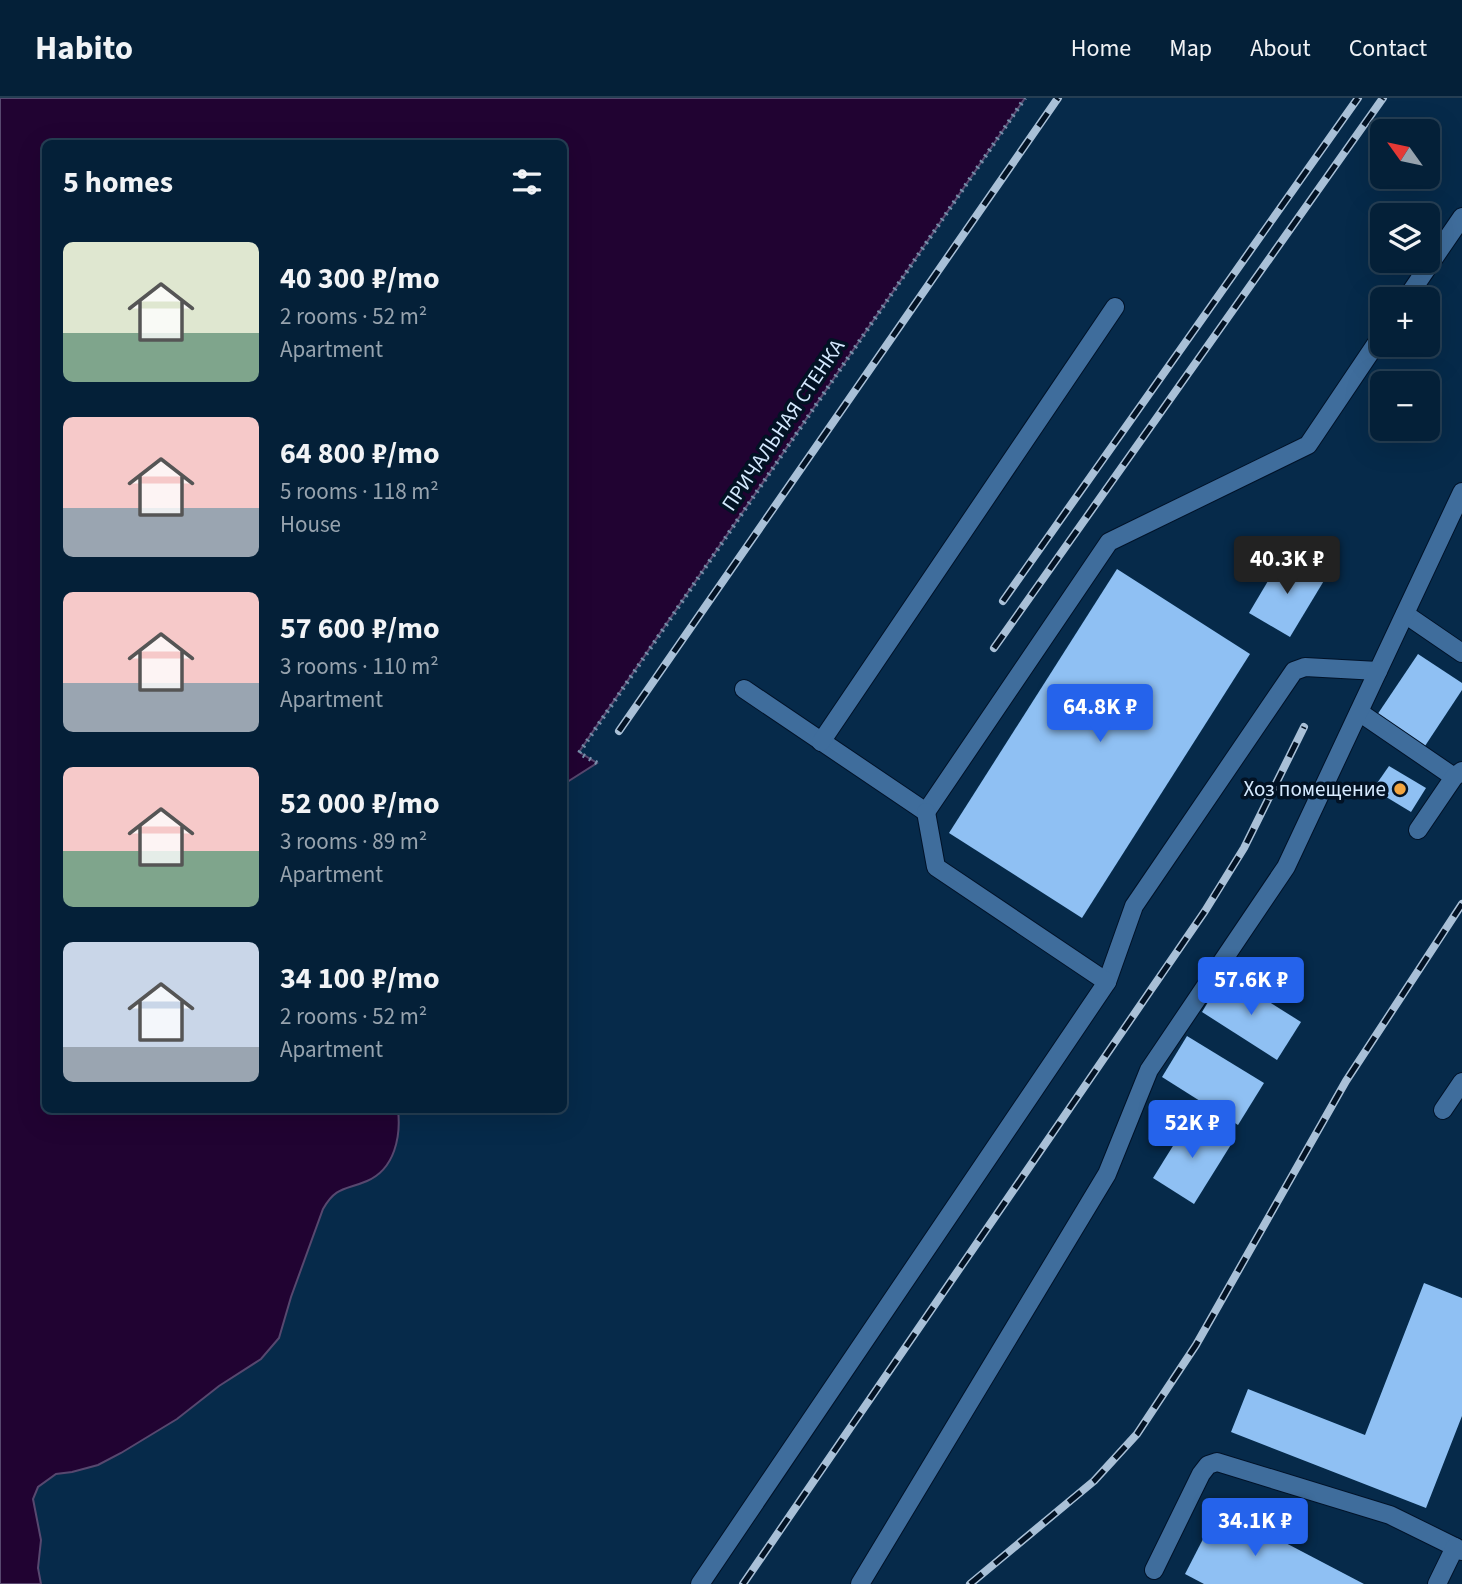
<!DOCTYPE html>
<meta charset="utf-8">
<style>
:root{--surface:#042038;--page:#122d43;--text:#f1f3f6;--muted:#97a3ae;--line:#253e53;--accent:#2563eb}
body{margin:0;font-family:"Source Sans 3",sans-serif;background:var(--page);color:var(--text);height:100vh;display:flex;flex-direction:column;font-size:26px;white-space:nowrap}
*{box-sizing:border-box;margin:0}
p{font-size:23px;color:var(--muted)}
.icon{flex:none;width:38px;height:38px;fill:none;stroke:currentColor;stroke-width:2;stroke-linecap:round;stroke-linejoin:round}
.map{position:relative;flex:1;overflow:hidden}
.sheet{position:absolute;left:42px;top:42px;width:525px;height:973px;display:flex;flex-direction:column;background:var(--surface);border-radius:10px;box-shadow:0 7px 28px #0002,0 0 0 2px var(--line)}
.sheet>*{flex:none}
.needle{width:46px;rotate:303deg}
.controls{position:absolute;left:1370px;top:21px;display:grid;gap:14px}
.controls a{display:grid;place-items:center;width:70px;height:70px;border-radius:10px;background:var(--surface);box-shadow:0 7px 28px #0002,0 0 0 2px var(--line);font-size:35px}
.price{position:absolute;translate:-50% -60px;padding:0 16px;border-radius:7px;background:var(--accent);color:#fff;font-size:23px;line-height:46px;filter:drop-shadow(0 2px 4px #0008)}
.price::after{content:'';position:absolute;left:50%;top:42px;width:21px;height:16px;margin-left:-10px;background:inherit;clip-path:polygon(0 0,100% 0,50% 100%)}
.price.current{background:#222;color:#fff}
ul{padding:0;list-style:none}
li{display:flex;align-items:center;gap:21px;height:175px;padding:0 21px}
li span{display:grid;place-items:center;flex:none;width:196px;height:140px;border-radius:10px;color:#555}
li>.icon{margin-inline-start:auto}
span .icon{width:84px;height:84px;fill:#fffc;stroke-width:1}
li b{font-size:30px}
h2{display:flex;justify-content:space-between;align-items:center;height:84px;padding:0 21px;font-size:30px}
header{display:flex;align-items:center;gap:42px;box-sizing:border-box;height:98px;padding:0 35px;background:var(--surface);border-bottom:2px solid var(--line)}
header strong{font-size:33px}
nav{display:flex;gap:38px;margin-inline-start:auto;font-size:24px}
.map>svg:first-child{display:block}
.water{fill:#210332;stroke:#57486f;stroke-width:2}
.building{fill:#8fc0f3}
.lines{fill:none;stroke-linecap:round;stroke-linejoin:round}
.service-casing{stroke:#001228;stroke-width:20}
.path{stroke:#7792ac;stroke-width:4.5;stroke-dasharray:2 5;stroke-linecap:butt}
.service{stroke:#3f6d9c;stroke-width:18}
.rail-casing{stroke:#a9c0d7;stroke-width:8}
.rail{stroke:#021224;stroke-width:5;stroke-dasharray:16;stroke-linecap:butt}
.poi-dot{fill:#f2a540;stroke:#021224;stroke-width:2.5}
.labels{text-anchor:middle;stroke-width:7;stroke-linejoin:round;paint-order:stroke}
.street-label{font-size:21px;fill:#d5e9fe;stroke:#021224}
.poi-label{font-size:21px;fill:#d5e9fe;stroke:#021224;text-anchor:end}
</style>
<header>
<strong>Habito</strong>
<nav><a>Home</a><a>Map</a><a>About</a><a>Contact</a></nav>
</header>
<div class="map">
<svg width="1462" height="1486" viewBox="0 0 1462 1486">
<rect width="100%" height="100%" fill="#062a4a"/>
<path class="water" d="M0,0H1025L579,654L597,665L564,686V46H46V1012H398C401,1038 395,1071 367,1083C346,1092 336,1088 323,1111L291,1199L279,1240L261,1261L219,1288L177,1321L121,1355L98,1367L72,1374L56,1376L38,1389L33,1401L41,1442L38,1470L41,1486H0Z"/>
<g class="building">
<path d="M1284,456L1325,481L1290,539L1249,515Z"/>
<path d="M1117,471L1250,556L1082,820L949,735Z"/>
<path d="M1418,556L1462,585V592L1423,651L1375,620Z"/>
<path d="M1389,668L1426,690L1411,714L1373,691Z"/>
<path d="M1225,876L1301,924L1277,962L1202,914Z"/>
<path d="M1187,938L1264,985L1238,1027L1162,979Z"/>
<path d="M1191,1019L1232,1045L1194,1106L1153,1080Z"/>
<path d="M1424,1185L1462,1200V1318L1426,1410L1231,1334L1248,1291L1365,1337Z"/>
<path d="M1219,1410L1364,1486H1204L1185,1476Z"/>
</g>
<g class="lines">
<defs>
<g id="service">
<path d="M1406,201L1462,119"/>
<path d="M1405,516L1462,555"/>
<path d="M744,591L926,714L1109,444L1308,347L1382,237"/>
<path d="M1359,614L1454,679"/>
<path d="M821,644L1115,209"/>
<path d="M1418,732L1454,679L1462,673"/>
<path d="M1107,884L1134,808L1294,573L1305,569L1378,573"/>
<path d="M1443,1012L1462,984"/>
<path d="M1154,1472L1201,1376L1208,1367L1217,1364L1390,1417L1455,1449"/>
<path d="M700,1486L1107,884L936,769L926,714"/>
<path d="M860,1486L1107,1076L1149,972L1286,769L1462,394"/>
<path d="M1437,1486L1455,1449L1462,1453"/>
</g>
</defs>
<use href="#service" class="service-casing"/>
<path class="path" d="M597,665L579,655L1025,0"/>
<use href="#service" class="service"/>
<defs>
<g id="rail">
<path d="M1003,503L1358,0"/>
<path d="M994,550L1383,0"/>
<path d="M619,633L1058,0"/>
<path d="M743,1486L1205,813L1244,750L1304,629"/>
<path d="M970,1486L1094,1383L1137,1336L1196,1247L1346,983L1462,806"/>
</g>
</defs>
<use href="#rail" class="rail-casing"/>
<use href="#rail" class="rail"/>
</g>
<circle class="poi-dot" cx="1400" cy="691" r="7"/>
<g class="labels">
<g class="street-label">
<text transform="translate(783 327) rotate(-56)" y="7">ПРИЧАЛЬНАЯ СТЕНКА</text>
</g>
<g class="poi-label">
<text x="1386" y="698">Хоз помещение</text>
</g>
</g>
</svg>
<div class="controls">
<a><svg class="needle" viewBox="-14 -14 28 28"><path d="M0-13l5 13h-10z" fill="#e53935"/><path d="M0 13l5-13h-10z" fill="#97a3ae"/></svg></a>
<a><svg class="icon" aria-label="layers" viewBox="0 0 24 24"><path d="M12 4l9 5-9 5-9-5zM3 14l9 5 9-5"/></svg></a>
<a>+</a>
<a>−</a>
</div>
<b class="price current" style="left:1287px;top:498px">40.3K ₽</b>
<b class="price" style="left:1100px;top:646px">64.8K ₽</b>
<b class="price" style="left:1251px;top:919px">57.6K ₽</b>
<b class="price" style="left:1192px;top:1062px">52K ₽</b>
<b class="price" style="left:1255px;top:1460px">34.1K ₽</b>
<section class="sheet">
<h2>5 homes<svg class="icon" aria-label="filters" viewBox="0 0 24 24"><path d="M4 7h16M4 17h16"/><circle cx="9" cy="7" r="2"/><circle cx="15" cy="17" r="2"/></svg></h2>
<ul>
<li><span style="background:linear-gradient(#dfe7d0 65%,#7fa58c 0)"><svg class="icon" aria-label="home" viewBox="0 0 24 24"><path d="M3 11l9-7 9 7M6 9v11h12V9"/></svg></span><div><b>40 300 ₽/mo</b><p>2 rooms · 52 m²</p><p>Apartment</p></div></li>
<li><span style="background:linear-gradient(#f6c9c9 65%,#9aa5b1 0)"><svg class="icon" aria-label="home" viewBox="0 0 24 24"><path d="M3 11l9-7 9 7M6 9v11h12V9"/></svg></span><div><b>64 800 ₽/mo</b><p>5 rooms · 118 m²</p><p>House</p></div></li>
<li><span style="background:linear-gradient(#f6c9c9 65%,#9aa5b1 0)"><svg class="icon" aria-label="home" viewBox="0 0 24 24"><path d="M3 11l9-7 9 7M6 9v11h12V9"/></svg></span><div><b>57 600 ₽/mo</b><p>3 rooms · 110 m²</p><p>Apartment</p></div></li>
<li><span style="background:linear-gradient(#f6c9c9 60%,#7fa58c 0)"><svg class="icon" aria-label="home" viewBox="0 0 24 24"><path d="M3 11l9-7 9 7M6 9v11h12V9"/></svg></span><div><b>52 000 ₽/mo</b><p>3 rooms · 89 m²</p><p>Apartment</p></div></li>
<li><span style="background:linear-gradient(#c9d6e8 75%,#9aa5b1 0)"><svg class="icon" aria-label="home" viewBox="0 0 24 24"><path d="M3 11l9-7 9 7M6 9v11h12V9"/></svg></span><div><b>34 100 ₽/mo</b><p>2 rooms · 52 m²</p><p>Apartment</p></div></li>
</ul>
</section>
</div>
